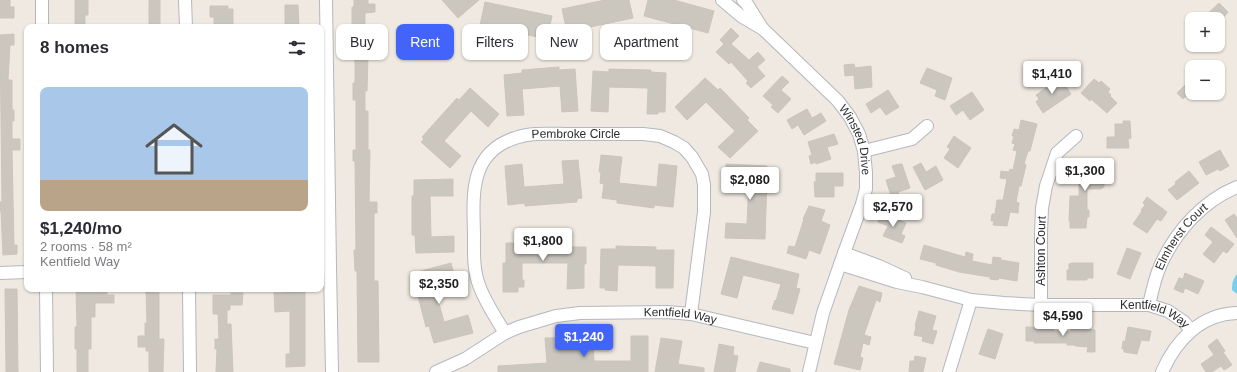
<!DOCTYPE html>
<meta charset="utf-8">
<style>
:root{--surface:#fff;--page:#f7f7f7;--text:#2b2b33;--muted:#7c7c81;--line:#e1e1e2;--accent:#4264fb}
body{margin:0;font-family:Arial,sans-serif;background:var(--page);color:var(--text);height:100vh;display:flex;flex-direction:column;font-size:15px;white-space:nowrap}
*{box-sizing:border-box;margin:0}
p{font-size:13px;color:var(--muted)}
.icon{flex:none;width:22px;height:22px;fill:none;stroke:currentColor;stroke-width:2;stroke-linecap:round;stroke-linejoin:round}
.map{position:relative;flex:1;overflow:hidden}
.sheet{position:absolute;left:24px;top:24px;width:300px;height:268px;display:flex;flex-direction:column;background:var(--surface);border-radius:8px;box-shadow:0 1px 3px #0004}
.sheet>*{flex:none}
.guide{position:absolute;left:336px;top:24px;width:380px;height:36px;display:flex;gap:8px}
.tools{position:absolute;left:1185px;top:12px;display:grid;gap:8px}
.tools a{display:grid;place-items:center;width:40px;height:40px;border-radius:8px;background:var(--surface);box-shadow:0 1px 3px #0004;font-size:20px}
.price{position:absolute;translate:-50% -34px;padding:0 9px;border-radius:4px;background:#fff;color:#222;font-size:13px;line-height:26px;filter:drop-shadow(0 1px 2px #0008)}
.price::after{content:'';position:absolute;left:50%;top:24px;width:12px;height:9px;margin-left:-6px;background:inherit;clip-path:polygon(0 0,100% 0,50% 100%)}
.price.current{background:var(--accent);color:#fff}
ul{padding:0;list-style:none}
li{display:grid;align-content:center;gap:8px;height:212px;padding:0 16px}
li+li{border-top:1px solid var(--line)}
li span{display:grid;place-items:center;height:124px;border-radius:8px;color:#555}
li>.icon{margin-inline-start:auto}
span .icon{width:72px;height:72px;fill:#fffc;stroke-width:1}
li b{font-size:17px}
h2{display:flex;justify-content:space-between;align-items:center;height:48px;padding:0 16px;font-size:17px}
.chip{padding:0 14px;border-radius:8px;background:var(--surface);box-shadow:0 1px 3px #0004;font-size:14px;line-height:36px}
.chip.current{background:var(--accent);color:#fff}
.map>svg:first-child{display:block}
.water{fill:#75cff0}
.building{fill:#cbc7bf;stroke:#cbc5ba}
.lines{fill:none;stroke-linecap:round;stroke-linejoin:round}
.minor-casing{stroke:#b4b7c1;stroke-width:14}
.minor{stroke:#fff;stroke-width:12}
.labels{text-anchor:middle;stroke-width:3;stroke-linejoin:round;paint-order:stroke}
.street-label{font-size:12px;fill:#2e2e2e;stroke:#fff}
</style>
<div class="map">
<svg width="1237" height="372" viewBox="0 0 1237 372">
<rect width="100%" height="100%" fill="#efe9e1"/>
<path class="water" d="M1237,274V294L1232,290C1232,283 1233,279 1237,274Z"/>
<g class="building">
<path d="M0,0H10V7H14V18H0Z"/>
<path d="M75,0H88V15H85V27H75Z"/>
<rect x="149" y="0" width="11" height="27"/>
<path d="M354,0H368V4H375V12L365,13V36H367V48H372V55H368L367,91H365V111H368V150H370L369,202H377V213H374V281H378L379,362H358L357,271H355L354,250H356L355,161H353V150H356V100H353V83H355V63L354,56H352V7H354Z"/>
<path d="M442,0H479L458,18Z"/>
<path d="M605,0H629L633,18L567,32L562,9Z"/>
<path d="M648,0H674L714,11L708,33L644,16Z"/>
<path d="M485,2L552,16L547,39L480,25Z"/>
<path d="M1219,3L1228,12L1222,19H1202Z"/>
<path d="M285,5H298L299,27H286V25H285Z"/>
<path d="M210,6H228V9H233V27H214V17H210Z"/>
<path d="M731,28L739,36L731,44L749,60L758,52L765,60L757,67L765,76L751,88L746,83L748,81L731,62L729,64L716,52L724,44L720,40Z"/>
<path d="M14,34V45H10L8,80H12V110H14V121H12V139H20V150H12L14,245H17V254L3,255L1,211H0V202H2L0,35Z"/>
<path d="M854,64L855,68L871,66L872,87L855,89L854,75L845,76L844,65Z"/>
<path d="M559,67V70L575,69L578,111L562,112L560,86L522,89L524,115L507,116L504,75L522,73V70Z"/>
<path d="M927,68L952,78L945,100L935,96L937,90L920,83Z"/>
<path d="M609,69L651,70V72L666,73L665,112H658V114H647L648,88L609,87L608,112L591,111L593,71L609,72Z"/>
<path d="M782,76L789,82L781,90L791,99L778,113L771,107L773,105L763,96Z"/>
<path d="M705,78L718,90L720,88L749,118L747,120L758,131L730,158L718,147L735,131L706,102L687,120L675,107Z"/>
<path d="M1060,78L1071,94L1043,113L1036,102L1039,99L1036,95Z"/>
<path d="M1094,79L1099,83L1101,81L1110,89L1108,92L1111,95L1110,96L1117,103L1107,113L1091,99L1090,101L1081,93Z"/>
<path d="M1185,85L1190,89L1188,91L1190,92L1183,99L1177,93Z"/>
<path d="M470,88L499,114L488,127L471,111L444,141L461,156L450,168L421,142L424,139L422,137L457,98L459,100Z"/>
<path d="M888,90L899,107L886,115L880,107L871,113L866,104Z"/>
<path d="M972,92L984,110L970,120L963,110L956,115L950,106Z"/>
<path d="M807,109L812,118L821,113L826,121L804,135L798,125L792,129L787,120Z"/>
<path d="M1021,120L1037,124L1030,151H1028L1024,164L1026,165L1021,186H1019L1016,202L1019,203L1018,213L1010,212L1007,226L993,225L994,221H991L992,214H995L997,200H1003L1007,179L1000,178L1001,171L1009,172L1010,169L1013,170L1017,151L1013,150L1015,144L1012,143L1014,136H1012L1014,129L1019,130Z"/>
<path d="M1123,121H1130L1131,138L1128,139L1129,148H1107V137H1115V124H1123Z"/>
<path d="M834,134L838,144L827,147L831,159L816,164V162L811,164L809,156L812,155L808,142Z"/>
<path d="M954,136L971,148L958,168L944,158L950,149L947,147Z"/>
<path d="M1220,150L1229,166L1220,171L1218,169L1206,175L1199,162Z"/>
<path d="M601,155L622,157L619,183L657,187L659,164L677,166L673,207L654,205V208L617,203V200L602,198L604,184L600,183L601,172H599Z"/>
<path d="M1083,159H1102V181L1104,183V187L1101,189H1087V210H1089V217H1087L1086,228H1070V221H1069L1070,196H1079V177H1083Z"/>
<path d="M578,160L582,198L577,199V202L525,206V203L508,205L505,166L522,164L524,187L564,184L562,161Z"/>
<path d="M921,163L926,172L936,166L943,180L925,190L913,167Z"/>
<path d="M726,164L767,166V170L770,171V178H767L765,239L725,238L726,223L747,224L749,182L726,181Z"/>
<path d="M899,164H902L910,188L898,192L900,197L892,199L886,180L896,177L892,166Z"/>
<path d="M1189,171L1199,183L1177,200L1168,190L1176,184L1175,182Z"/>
<path d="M816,173H843V186H834V197H815L814,182H816Z"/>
<path d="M453,179V196H430L431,237L454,236V252L416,253L415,235H412V196H414V180Z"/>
<path d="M1147,197L1167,212L1161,221L1157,219L1147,233L1133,224L1142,211L1141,210L1145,205L1143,203Z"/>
<path d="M809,206L825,210L821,221L830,225L820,254L809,250L806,259L787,253L789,246L795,247L804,219H803Z"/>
<path d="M882,212L906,223L901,234L905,236L902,243L883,236L888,226L878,222Z"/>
<path d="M1234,214L1237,218V238L1225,220Z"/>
<path d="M1211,227L1234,244L1227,253L1223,251L1214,263L1203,254L1213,242L1205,235Z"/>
<path d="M506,243H565V247H586V264H584V288L567,289L568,263H522V280H524V287H518V292H503V263H506Z"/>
<path d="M924,245L965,257L966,252L973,254L972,261L992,265L993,257L1001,258V260L1019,263L1017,281L999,278L998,280L990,279V277L959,272L936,265V263L920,259Z"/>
<path d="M616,246L656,247V250H674L673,288H656V266L618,265L617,291L605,290V288H600L601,249H616Z"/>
<path d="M1127,248L1141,253L1130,279L1117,274Z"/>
<path d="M731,257L799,274L796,288L800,289L793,314L772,309L775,300L776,301L781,284L743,275L737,298L721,294Z"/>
<path d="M451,263L455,279L434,285L444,322L468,315L473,333L434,343L429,326L426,327L416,288L418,287L414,273Z"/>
<path d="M1072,263H1093V278H1087V280H1067V270H1069V264Z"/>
<path d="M1185,273L1204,281L1198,294L1185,288L1183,293L1174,289L1179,278L1183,279Z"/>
<path d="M859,286L882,293L880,302L876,300L864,335L871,337L869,345L863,343L860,357L863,358L860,370L834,364L849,310Z"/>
<path d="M5,289H17L18,372H6Z"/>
<path d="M146,289H159V339H164L163,372H149V351H146V347H138V336H145V323H147Z"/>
<path d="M76,291H107V295H114V303H95V317H91V349H88V372H77V349H75V327H77Z"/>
<path d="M305,292V366L286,367V354H290V311L275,312L274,293Z"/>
<path d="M231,293H243L242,305H230V310H227V324H231L233,372H216L217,349H215V339H219L218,314H213V295H231Z"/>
<path d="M919,311L936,316L932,330L937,331L933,344L922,341L923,337L914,335L916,327L915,326Z"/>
<path d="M1026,327L1054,328V331L1071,332V328L1095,330V352H1087L1088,347L1075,346V345H1067V343H1034V341H1026Z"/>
<path d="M1128,327L1151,331L1149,341L1141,340L1137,354L1124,352V349H1122L1123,341L1125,342Z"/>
<path d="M988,329L1003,334L995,359L979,354Z"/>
<path d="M631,336H648V372H498V366L547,363L545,338L593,337L594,361H631Z"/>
<path d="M661,338L682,341L678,364L704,368V372H655Z"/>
<path d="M1217,339L1225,351L1223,352L1232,365L1224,370L1221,366L1212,372H1206L1201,364L1214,355L1208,346Z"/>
<path d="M719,344L734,347L733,355L738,356L735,372H714Z"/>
<path d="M915,356L926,358L923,372H909L910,361H914Z"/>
<path d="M760,362L790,369V372H757Z"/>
</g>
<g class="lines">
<defs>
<g id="minor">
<path d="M42,0V27"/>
<path d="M185,0L186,27"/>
<path d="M326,0L330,267L332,372"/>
<path id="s1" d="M722,0L741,16L763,29L838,101L850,117L859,134L864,151L866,173V189L862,204L844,253L823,313L809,372"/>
<path d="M743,0L747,4L762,28"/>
<path d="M864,151L912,139L927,126"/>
<path d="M844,253L879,266L905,278"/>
<path id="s2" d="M840,264L897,282L922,287L971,300L1004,303L1041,305H1149L1168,311L1184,322L1191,330"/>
<path d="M0,273L27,272"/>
<path d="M46,289L47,372"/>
<path d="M189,289L190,372"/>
<path id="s3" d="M1041,305V233L1042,208L1046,186L1057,153L1076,136"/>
<path id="s4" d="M1149,305C1152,291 1155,277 1161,264C1176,231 1203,201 1237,187"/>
<path id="s5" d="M505,333C496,318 485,302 479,285C473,269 474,252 474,234C473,195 469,153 515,138C532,132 550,134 567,134C592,134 617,134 643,134L660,136L674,142L684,148L692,157L702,174L704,185V212L691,314"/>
<path id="s6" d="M436,372L465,359L505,333L519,327L556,316L580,313L667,312L691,314L815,343"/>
<path d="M949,372L971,300"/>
<path d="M1162,372C1176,340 1201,314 1237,313"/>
</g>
</defs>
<use href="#minor" class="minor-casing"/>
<use href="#minor" class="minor"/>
</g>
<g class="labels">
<g class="street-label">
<text dy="4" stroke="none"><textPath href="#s5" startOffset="282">Pembroke Circle</textPath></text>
<text dy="4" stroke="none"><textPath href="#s1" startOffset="198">Winsted Drive</textPath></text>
<text dy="4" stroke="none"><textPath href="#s4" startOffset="77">Elmherst Court</textPath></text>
<text dy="4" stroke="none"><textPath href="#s3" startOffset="54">Ashton Court</textPath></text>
<text dy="4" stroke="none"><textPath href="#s6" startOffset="258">Kentfield Way</textPath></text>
<text dy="4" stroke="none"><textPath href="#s2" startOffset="322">Kentfield Way</textPath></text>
</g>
</g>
</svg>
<div class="tools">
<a>+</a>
<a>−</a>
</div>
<b class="price" style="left:1052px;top:95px">$1,410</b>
<b class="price" style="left:1085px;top:192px">$1,300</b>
<b class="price" style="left:750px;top:201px">$2,080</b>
<b class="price" style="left:893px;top:228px">$2,570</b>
<b class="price" style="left:543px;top:262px">$1,800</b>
<b class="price" style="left:439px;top:305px">$2,350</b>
<b class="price" style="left:1063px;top:337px">$4,590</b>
<b class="price current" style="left:584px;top:358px">$1,240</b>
<div class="guide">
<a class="chip">Buy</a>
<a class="chip current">Rent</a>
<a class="chip">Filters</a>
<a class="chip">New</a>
<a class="chip">Apartment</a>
</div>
<section class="sheet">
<h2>8 homes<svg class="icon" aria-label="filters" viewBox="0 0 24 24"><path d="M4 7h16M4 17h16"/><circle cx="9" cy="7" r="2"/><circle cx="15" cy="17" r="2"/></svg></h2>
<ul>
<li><span style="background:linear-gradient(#a9c7e8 75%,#b9a48a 0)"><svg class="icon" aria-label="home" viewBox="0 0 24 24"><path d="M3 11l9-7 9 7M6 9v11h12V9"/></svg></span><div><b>$1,240/mo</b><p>2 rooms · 58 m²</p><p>Kentfield Way</p></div></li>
</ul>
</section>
</div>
